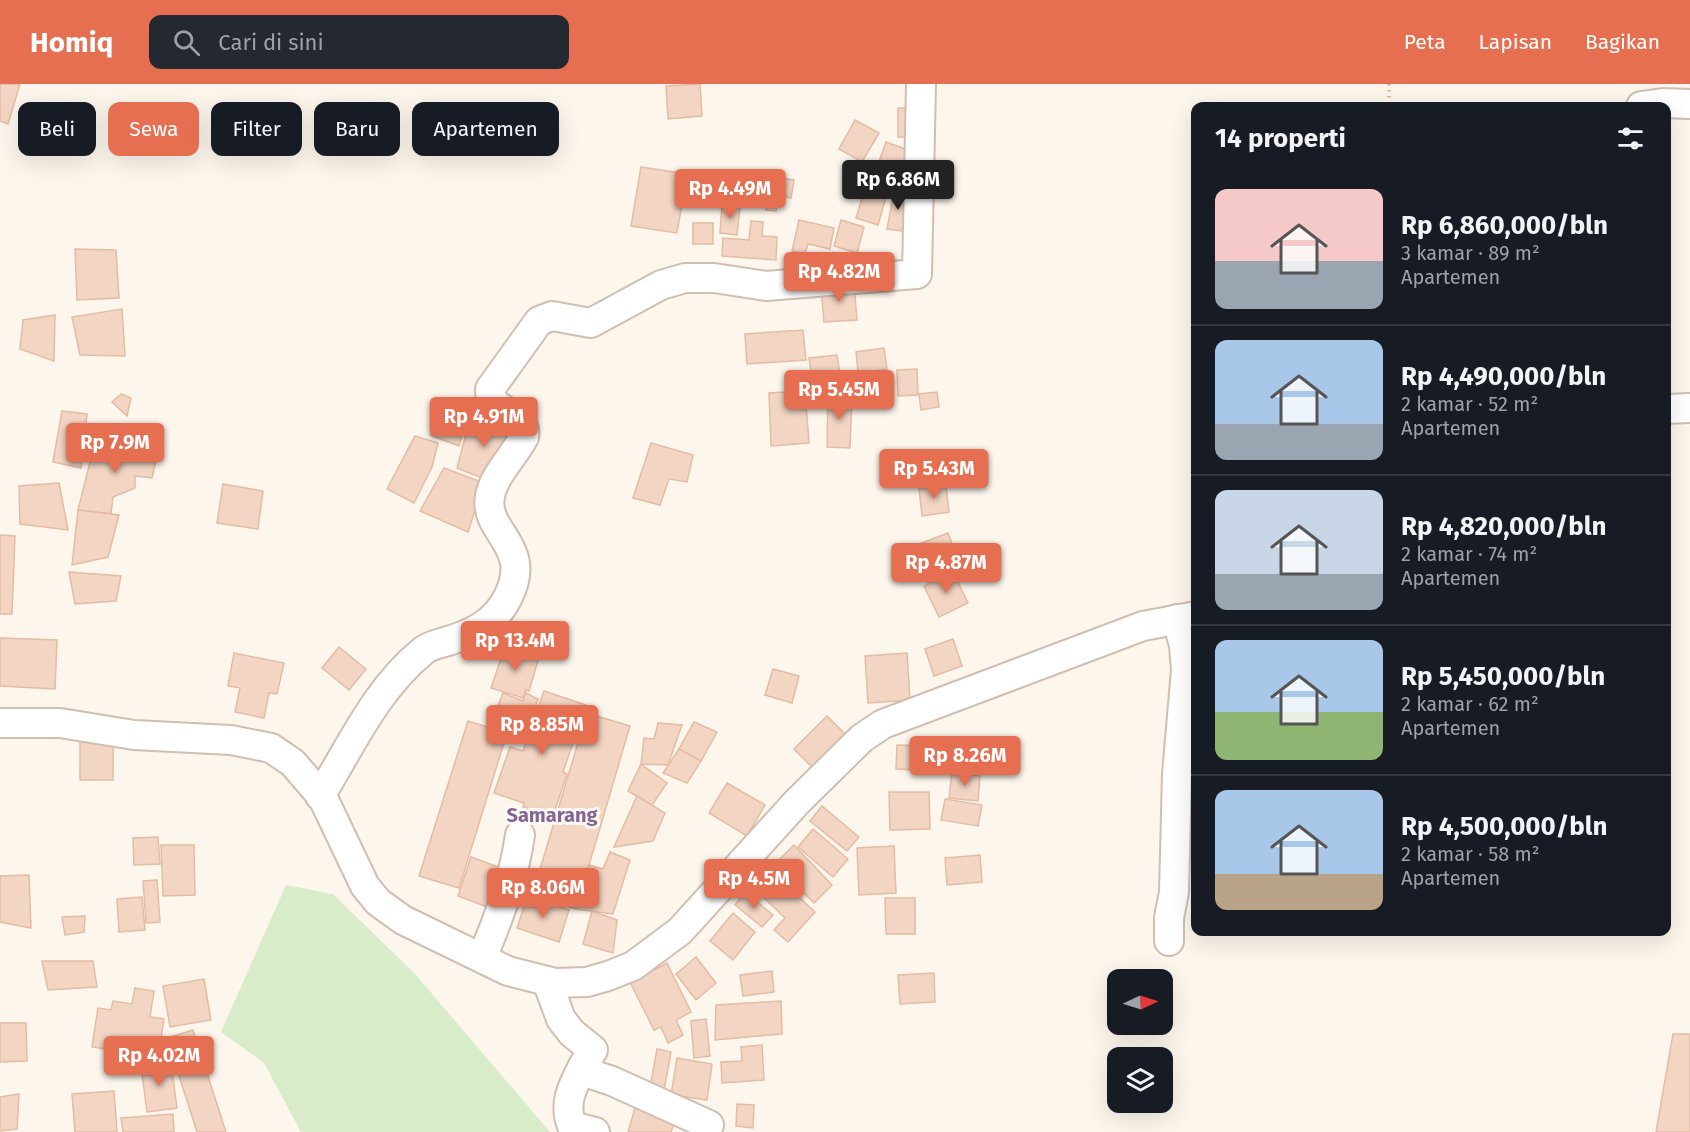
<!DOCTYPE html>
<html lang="id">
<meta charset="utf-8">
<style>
:root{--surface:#171b24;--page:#242831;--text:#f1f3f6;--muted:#9ea1a6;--line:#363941;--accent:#e76f51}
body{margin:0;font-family:"Fira Sans",sans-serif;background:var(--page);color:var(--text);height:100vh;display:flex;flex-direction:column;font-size:22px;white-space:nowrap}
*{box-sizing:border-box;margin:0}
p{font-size:20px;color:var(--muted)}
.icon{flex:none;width:33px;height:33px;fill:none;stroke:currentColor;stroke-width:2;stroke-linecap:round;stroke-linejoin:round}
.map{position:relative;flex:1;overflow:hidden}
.sheet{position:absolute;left:1191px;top:18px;width:480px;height:834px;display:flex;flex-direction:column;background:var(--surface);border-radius:12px;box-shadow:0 6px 24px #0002}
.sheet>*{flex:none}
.top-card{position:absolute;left:18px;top:18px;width:570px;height:54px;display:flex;gap:12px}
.needle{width:39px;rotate:86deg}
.tools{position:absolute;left:1107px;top:885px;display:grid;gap:12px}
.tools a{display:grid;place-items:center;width:66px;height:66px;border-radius:12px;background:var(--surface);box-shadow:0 6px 24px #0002;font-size:30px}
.price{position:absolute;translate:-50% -51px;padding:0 14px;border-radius:6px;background:var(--accent);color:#fff;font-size:20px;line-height:39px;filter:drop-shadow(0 2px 3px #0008)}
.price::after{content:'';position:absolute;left:50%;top:36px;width:18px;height:14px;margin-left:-9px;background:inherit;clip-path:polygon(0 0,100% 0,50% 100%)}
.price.active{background:#222;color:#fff}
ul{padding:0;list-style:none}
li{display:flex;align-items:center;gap:18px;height:150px;padding:0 24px}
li+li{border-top:2px solid var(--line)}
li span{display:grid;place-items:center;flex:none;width:168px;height:120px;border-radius:12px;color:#555}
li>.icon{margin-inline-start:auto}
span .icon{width:72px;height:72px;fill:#fffc;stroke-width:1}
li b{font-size:26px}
h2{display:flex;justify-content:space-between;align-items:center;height:72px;padding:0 24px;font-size:26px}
.tag{padding:0 21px;border-radius:12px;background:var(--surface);box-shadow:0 6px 24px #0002;font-size:21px;line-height:54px}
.tag.active{background:var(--accent);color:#fff}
header{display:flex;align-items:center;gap:36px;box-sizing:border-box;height:84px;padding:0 30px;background:var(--accent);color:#fff}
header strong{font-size:28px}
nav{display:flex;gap:33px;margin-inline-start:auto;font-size:21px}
.search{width:420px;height:54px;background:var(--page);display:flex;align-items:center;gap:15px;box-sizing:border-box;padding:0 21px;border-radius:12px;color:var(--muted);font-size:22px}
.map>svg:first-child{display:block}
.green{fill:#d8ecc9}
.building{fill:#f3d5c3;stroke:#e6bba3;stroke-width:1.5}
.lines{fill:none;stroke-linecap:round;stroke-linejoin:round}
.minor-casing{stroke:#d1beb0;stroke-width:32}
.path{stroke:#d9b8a5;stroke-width:4;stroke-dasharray:1.5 4.5;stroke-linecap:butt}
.minor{stroke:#fff;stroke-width:28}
.labels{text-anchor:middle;stroke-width:6;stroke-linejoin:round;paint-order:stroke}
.quarter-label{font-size:20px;font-weight:bold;fill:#846695;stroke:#fffaf3}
</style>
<header>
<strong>Homiq</strong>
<div class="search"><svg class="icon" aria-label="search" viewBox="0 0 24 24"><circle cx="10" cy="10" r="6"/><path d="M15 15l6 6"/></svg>Cari di sini</div>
<nav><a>Peta</a><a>Lapisan</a><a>Bagikan</a></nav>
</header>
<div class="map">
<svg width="1690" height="1048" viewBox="0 0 1690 1048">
<rect width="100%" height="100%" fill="#fdf6ec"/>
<path class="green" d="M286,801L333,810L416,891L550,1048H301L264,979L221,948Z"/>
<g class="building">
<path d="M0,0H20L8,40L0,37Z"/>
<path d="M700,0L702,32L668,35L666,2Z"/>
<rect x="898" y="24" width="17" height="29"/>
<path d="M855,36L879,49L862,78L839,65Z"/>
<path d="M886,58L919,70L906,107L873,94Z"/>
<path d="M641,83L687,90L677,149L631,142Z"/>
<path d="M766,92L794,96L791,114L778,111L776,127L766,126L768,112L763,111Z"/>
<path d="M864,107L886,113L878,141L856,134Z"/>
<path d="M894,107L909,110L902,147L887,145Z"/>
<path d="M722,121L740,123L737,151L720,149Z"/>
<path d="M799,136L834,144L830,165L808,160L805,170L792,167Z"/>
<path d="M841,136L864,143L857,169L834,162Z"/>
<path d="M751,137L763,138L762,152L777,153L776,176L722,172L723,154L749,156Z"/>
<rect x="693" y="139" width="20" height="21"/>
<path d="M75,165L116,166L119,214L77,216Z"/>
<path d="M854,200L857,236L824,238L821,204Z"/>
<path d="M122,225L125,272L80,271L72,233Z"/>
<path d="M55,231L54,277L20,265L23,236Z"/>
<path d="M803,246L806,276L747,280L745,250Z"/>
<path d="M884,264L887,285L858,289L856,268Z"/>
<path d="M837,271L840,291L812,295L809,274Z"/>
<path d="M917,285L918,311L898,312L897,286Z"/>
<path d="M805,307L809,359L771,362L769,309Z"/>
<path d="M937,308L939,323L921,326L919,310Z"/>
<path d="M121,310L131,314L127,332L112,318Z"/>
<path d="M828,311L852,312L850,364L827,363Z"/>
<path d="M441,325L467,331L459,362L430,351Z"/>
<path d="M62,327L87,330L81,384L53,378Z"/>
<path d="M471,331L512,344L495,399L457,384Z"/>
<path d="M415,352L438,359L432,383L414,419L387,405Z"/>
<path d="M95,358L159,363L152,394L135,392V404L113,413L111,430L78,426Z"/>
<path d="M651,359L693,371L687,398L669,395L660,421L633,414Z"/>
<path d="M953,368L956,397L912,400L909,371Z"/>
<path d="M444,384L484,399L468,448L420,427Z"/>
<path d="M59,399L68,446L20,440L19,402Z"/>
<path d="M223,400L263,407L258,445L217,439Z"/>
<path d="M946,401L949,428L922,432L919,404Z"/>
<path d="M78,426L119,431L108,473L72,481Z"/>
<path d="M948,449L955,468L933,477L939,493L927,498L914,462Z"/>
<path d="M0,451L15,452L12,530H0Z"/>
<path d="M69,488L121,492L116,517L75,520Z"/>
<path d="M953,488L968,519L939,533L924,502Z"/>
<path d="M0,554L57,556L55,605L0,602Z"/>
<path d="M953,555L962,582L934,592L925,565Z"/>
<path d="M505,562L539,573L529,607L526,606L523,614L491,604Z"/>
<path d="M339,563L366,585L349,606L322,584Z"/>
<path d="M234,569L284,579L277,610L269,609L264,634L235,628L240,604L228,602Z"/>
<path d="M907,569L910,616L868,619L865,572Z"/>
<path d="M773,585L799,592L792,619L765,611Z"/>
<path d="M544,607L586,621L563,688L567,690L554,729L541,724L539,728L523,723L524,719L494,709L510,663L523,667Z"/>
<path d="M503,609L523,617L526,609L538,615L524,652L491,639Z"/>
<path d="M587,629L630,642L576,825L532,812Z"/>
<path d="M827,632L845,650L812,683L794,665Z"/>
<path d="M468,637L507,649L459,804L419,792Z"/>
<path d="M694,638L717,648L701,677L679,665Z"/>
<path d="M658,639L682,641L668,681L641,680L644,654L654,655Z"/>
<rect x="80" y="654" width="33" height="42"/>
<path d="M897,661L933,662L932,687L896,685Z"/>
<path d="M679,665L701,677L687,699L663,689Z"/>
<path d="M641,680L667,699L652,721L628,707Z"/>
<path d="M952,688L980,692L978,717L949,714Z"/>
<path d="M727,699L765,721L747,752L709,729Z"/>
<path d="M889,708H929L930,745L890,746Z"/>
<path d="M637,712L665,729L653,757L614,763Z"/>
<path d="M945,715L982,721L978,742L941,736Z"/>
<path d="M822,722L859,753L847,767L810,737Z"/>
<path d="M813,745L848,775L833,793L798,763Z"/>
<path d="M158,753L160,780L134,781L133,754Z"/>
<path d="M161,761H194L195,811L163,812Z"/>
<path d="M794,761L832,801L814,819L775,780Z"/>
<path d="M894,762L896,809L859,811L857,764Z"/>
<path d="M610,768L630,776L613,830L576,825L589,781L603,785Z"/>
<path d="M980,771L982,798L947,801L945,774Z"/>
<path d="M471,773L501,784L490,824L458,812Z"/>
<path d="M770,786L815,828L788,858L774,846L785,834L754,804Z"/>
<path d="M29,791L31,844L0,838V792Z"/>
<path d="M157,796L160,838L146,839L143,797Z"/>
<path d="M745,808L773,831L762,843L735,821Z"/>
<path d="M528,811L569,826L559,858L517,844Z"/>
<path d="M142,813L145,846L119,848L117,815Z"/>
<path d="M885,814H915V850H886Z"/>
<path d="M592,827L617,836L613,869L583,860Z"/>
<path d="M733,829L755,848L733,876L710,857Z"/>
<path d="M85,832L84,848L65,851L62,833Z"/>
<path d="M696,873L716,899L696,916L676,890Z"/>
<path d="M42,877H93L97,903L48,906Z"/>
<path d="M667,879L691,928L676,936L683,951L668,959L661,943L654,946L630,898Z"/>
<path d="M772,887L774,908L743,912L740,891Z"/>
<path d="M934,889L935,918L900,920L898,891Z"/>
<path d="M204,895L211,936L170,943L163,902Z"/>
<path d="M135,904L154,907L150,933L164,935L158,974L92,963L98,924L111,926L113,917L132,920Z"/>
<path d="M781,917L782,950L715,956L716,921Z"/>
<path d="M706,935L710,972L694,974L691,937Z"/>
<path d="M0,939H26L27,977L0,978Z"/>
<path d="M193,946L226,1048H197L167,954Z"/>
<path d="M1673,950H1690V1048H1656Z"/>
<path d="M762,961L764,996L722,999L721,978L742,977L741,963Z"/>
<path d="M657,965L671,968L663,1012L649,1010Z"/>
<path d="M677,974L712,980L707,1016L671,1011Z"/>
<path d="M171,978L177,1024L147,1028L141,982Z"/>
<path d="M114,1007L117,1048H75L72,1010Z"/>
<path d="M19,1010L17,1045L0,1047V1013Z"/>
<path d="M737,1020L754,1021L753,1044L736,1042Z"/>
<path d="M635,1024L675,1037L671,1048H628Z"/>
<path d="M173,1030L174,1048H123L121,1034Z"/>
</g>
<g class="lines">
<defs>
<g id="minor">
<path d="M1641,22L1663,19L1690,20"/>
<path d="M1666,325L1690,324"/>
<path d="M0,639H60L134,651L231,656L271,664L293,679L323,714L365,802L378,818L403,836L508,887L555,899L587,898L608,892L633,882L680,847L797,718L862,654L883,640L1143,542L1196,532"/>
<path d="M320,712C351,662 376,605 423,567C430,561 439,560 448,557C474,549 495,539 508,513C534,461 483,449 490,412C494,391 514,372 524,353C529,328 488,329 490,305L539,237L552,232L591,239L661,201L685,194H714L766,202L917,190L921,0"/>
<path d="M1169,857V834L1174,808L1177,690L1186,586L1184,562L1177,535"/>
<path d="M482,874C499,833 514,794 520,751"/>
<path d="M547,897L561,935L572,949L593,966L583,982L585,988L612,997L709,1041"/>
<path d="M583,982C572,1003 563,1020 572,1042L595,1048"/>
</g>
</defs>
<use href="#minor" class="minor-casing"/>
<path class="path" d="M1389,0V22"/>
<use href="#minor" class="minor"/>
</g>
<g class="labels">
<g class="quarter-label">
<text x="552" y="738">Samarang</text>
</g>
</g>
</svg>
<div class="tools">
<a><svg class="needle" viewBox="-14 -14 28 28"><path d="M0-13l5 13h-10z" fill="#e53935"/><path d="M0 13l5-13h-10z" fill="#9ea1a6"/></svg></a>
<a><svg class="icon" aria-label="layers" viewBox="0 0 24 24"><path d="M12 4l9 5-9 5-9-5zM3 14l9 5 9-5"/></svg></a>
</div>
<b class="price active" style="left:898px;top:127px">Rp 6.86M</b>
<b class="price" style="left:730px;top:136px">Rp 4.49M</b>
<b class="price" style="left:839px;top:219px">Rp 4.82M</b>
<b class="price" style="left:839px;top:337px">Rp 5.45M</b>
<b class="price" style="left:484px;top:364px">Rp 4.91M</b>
<b class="price" style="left:115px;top:390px">Rp 7.9M</b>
<b class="price" style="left:934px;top:416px">Rp 5.43M</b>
<b class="price" style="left:946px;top:510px">Rp 4.87M</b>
<b class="price" style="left:515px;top:588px">Rp 13.4M</b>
<b class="price" style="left:542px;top:672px">Rp 8.85M</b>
<b class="price" style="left:965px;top:703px">Rp 8.26M</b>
<b class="price" style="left:754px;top:826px">Rp 4.5M</b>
<b class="price" style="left:543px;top:835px">Rp 8.06M</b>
<b class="price" style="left:159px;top:1003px">Rp 4.02M</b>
<div class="top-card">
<a class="tag">Beli</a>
<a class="tag active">Sewa</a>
<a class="tag">Filter</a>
<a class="tag">Baru</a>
<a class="tag">Apartemen</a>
</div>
<section class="sheet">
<h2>14 properti<svg class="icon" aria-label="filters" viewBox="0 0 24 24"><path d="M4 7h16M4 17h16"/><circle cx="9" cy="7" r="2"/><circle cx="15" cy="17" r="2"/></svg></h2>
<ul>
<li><span style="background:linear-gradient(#f6c9c9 60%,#9aa5b1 0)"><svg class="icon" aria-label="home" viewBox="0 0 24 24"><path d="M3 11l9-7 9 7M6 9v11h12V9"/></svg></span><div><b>Rp 6,860,000/bln</b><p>3 kamar · 89 m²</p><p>Apartemen</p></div></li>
<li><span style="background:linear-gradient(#a9c7e8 70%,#9aa5b1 0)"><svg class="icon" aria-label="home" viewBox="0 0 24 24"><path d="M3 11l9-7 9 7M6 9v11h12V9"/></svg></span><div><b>Rp 4,490,000/bln</b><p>2 kamar · 52 m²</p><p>Apartemen</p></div></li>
<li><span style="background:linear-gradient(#c9d6e8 70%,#9aa5b1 0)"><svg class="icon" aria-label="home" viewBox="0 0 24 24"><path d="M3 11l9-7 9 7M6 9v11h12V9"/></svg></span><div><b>Rp 4,820,000/bln</b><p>2 kamar · 74 m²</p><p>Apartemen</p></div></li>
<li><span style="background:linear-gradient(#a9c7e8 60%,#8fb573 0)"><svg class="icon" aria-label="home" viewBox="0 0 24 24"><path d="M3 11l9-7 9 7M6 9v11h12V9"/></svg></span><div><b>Rp 5,450,000/bln</b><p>2 kamar · 62 m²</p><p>Apartemen</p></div></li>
<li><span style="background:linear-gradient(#a9c7e8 70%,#b9a48a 0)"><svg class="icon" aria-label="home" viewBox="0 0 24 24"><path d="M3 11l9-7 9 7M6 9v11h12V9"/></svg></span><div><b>Rp 4,500,000/bln</b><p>2 kamar · 58 m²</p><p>Apartemen</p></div></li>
</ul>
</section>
</div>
